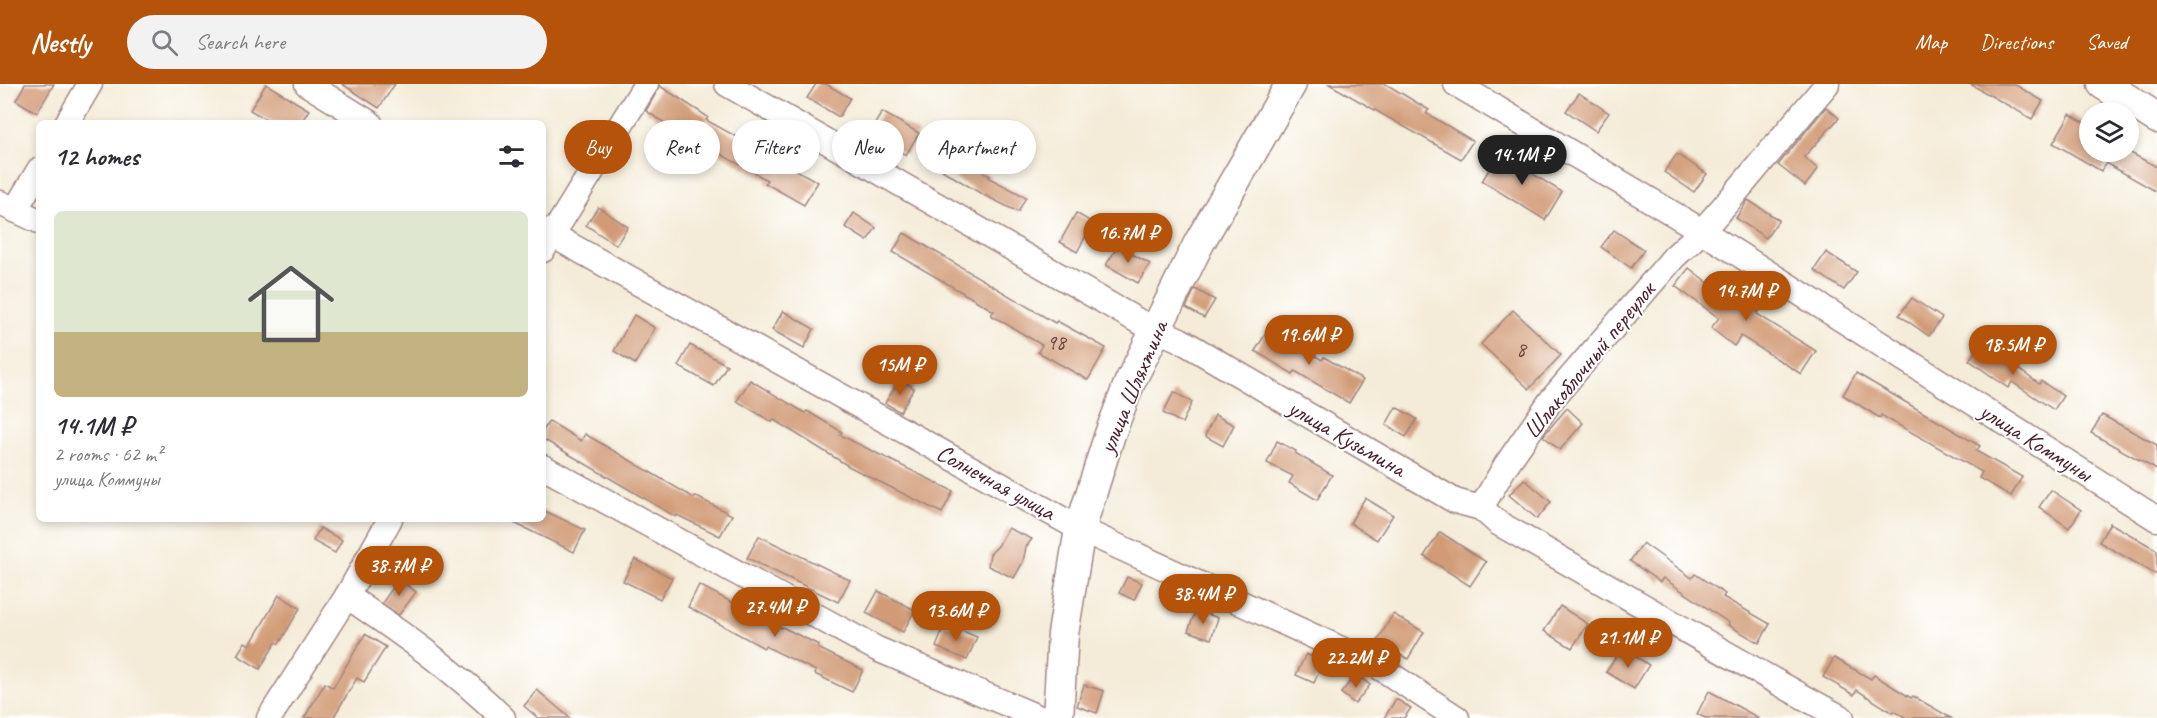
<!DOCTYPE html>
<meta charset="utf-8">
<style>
:root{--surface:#fff;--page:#f2f2f3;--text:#2b2b33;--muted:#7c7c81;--line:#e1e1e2;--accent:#b45309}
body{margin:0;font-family:Caveat,sans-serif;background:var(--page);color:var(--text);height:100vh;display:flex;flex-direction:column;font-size:22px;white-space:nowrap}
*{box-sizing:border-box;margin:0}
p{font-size:20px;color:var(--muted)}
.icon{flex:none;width:33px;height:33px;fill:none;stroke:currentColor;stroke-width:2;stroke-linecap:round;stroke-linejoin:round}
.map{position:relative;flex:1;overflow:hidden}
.side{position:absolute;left:36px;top:36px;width:510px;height:402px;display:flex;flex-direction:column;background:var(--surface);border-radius:9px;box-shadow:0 3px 9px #0003}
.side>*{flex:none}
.guide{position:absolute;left:564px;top:36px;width:570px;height:54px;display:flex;gap:12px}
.tools{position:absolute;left:2079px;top:18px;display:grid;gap:12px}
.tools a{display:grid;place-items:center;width:60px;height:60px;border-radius:50%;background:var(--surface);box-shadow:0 3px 9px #0003;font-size:30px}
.price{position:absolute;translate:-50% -51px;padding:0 14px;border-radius:21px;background:var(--accent);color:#fff;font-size:20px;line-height:39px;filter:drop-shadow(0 2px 3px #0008)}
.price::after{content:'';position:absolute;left:50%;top:36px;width:18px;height:14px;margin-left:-9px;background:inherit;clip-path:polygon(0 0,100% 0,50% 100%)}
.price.current{background:#222;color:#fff}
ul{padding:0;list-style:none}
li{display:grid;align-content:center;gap:12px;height:318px;padding:0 18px}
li+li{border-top:2px solid var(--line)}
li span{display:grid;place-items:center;height:186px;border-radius:9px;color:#555}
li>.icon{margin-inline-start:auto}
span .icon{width:108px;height:108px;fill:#fffc;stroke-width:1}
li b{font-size:26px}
h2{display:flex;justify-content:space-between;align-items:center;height:72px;padding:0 18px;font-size:26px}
.chip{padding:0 21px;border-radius:27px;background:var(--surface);box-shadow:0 3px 9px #0003;font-size:21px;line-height:54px}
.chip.current{background:var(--accent);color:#fff}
header{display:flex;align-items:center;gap:36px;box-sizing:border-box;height:84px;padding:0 30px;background:var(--accent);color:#fff}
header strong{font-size:28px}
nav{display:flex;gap:33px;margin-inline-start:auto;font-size:21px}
.search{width:420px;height:54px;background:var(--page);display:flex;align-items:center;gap:15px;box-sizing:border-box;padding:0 21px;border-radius:33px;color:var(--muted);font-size:22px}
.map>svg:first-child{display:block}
.building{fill:#d29b77}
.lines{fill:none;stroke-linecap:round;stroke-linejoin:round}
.minor-casing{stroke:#9f8682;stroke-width:27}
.major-casing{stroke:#9f8682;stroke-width:33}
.minor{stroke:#fff;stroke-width:24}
.major{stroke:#fff;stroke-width:30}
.labels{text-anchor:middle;stroke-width:4.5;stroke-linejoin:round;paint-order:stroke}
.number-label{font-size:21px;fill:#6c3e3e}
.street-label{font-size:24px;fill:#4a1f2b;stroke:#fff}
</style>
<header>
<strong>Nestly</strong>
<div class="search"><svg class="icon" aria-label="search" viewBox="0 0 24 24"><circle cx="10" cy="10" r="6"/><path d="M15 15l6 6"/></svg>Search here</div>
<nav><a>Map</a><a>Directions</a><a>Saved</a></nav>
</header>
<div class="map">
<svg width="2157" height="634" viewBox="0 0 2157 634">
<rect width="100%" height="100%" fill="#fff"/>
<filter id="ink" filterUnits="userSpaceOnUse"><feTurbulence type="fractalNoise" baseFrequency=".0167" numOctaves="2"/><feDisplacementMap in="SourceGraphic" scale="12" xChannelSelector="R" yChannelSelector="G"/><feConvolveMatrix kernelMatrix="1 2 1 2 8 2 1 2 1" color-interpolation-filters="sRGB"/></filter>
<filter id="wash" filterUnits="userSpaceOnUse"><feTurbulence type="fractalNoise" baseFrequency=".008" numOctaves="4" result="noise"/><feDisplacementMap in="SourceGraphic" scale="24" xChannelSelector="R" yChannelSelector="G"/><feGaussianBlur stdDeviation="1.35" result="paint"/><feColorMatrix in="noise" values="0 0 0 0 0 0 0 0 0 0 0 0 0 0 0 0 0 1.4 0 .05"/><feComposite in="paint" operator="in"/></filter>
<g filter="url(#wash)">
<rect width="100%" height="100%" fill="#f4ecd8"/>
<g id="blocks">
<g class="building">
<path d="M25,0H54L37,29L16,16Z"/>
<path d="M266,0L309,26L301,39H272L250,26Z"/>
<path d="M342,0H395L379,24Z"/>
<path d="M816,0H826L850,14L839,33L807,14Z"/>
<path d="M1329,0H1386L1429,26L1426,29L1473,57L1461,75Z"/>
<path d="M1970,0H2014L2043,17L2032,35Z"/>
<path d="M660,2L708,33L706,36L818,98L804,121L765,99L767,96L694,55L693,57L646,27Z"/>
<path d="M1579,9L1609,29L1596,47L1566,27Z"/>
<path d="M1826,23L1839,34L1804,73L1818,85L1805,102L1778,81Z"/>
<path d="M882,28L919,49L906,71L869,50Z"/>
<path d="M2070,30L2090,42V68H2129L2157,83V108L2106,79L2101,87L2053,59Z"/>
<path d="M952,69L990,92L989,94L1026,113L1018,128L980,109L942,86Z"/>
<path d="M1499,69L1562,108L1545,136L1482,97Z"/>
<path d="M1677,70L1707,90L1694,108L1664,88Z"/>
<path d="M1748,116L1779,136L1766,154L1736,134Z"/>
<path d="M598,123L628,143L616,161L586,141Z"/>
<path d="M854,129L876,144L867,157L845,143Z"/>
<path d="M1076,129L1093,139L1077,168L1060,158Z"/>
<path d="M1614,146L1644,166L1631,184L1601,163Z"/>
<path d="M904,149L1055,239L1057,237L1106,264L1088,296L1038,268L1042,261L991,231L994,227L893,168Z"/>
<path d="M1118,162L1150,180L1138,199L1106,181Z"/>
<path d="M1826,168L1857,188L1844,206L1814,186Z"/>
<path d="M1689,184L1732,217L1739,206L1762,223L1757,230L1816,267L1801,290L1741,252L1734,262L1711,244L1719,234L1675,202Z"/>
<path d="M1195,205L1215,216L1204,234L1186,224Z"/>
<path d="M1912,214L1942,234L1929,252L1899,231Z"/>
<path d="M1513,226L1561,271L1529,305L1481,260Z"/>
<path d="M783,227L814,245L804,264L772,246Z"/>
<path d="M634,231L655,244L635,280L614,267Z"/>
<path d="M1269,244L1322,276L1324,273L1363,296L1349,319L1295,287L1293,290L1255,267Z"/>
<path d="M1982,258L2039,300L2041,297L2063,312L2054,326L2012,298L2008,304L1969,276Z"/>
<path d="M690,261L727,281L714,302L678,282Z"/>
<path d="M1856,289L1980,362L1976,367L2022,393L2011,412L1979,394L1982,388L1881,331L1880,334L1843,311Z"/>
<path d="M900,295L914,304L900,328L885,319Z"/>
<path d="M750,296L805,329L807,327L842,348L840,351L953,407L942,429L850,383L774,336L772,338L737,317Z"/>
<path d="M1174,308L1192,318L1182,339L1163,329Z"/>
<path d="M1396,323L1417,335L1406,353L1386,341Z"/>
<path d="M1567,324L1583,339L1560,366L1543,352Z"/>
<path d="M1215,331L1234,341L1223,362L1205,352Z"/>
<path d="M2102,331L2157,361V386L2091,349Z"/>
<path d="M549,337L581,357L585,350L694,414L695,412L732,431L720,452L677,431L676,433L543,355V347Z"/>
<path d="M1277,357L1296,367L1295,369L1332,391L1317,416L1289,399L1293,392L1267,379Z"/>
<path d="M1524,395L1551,418L1537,435L1509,411Z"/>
<path d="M2051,406L2081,426L2069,444L2039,423Z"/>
<path d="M1365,414L1393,431L1377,456L1350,439Z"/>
<path d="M543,426L585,446L574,468L506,435H543Z"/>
<path d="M2110,439L2157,466V491L2099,458Z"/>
<path d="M320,444L342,456L335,469L313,457Z"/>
<path d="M1008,444L1032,455L1026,463L1023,478L1014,494L988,482L990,470L998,462Z"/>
<path d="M1440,448L1486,478L1470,502L1424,472Z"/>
<path d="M759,452L850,496L838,518L747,474Z"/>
<path d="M1643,459L1692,494L1695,490L1725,510L1723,513L1770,540L1759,559L1728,541L1729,539L1663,494L1660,498L1630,477Z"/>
<path d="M635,475L672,494L660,515L623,497Z"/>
<path d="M1127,493L1142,499L1134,516L1119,509Z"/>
<path d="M399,495L416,508L399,531L382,519Z"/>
<path d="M699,501L781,544L782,543L819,561L818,564L863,586L852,608L815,590L816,587L765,562L764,564L688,523Z"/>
<path d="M878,507L915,526L903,548L866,529Z"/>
<path d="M279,511L300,524L279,560L276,558L260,585L237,571L245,558L250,561Z"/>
<path d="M1560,522L1588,540L1572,564L1544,547Z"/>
<path d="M1196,526L1218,534L1211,555L1188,547Z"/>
<path d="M1393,530L1424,548L1408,575L1377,558Z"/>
<path d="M945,540L977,553L967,576L936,563Z"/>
<path d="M365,550L386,563L364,598L357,594L333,634H304L325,599L333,604Z"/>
<path d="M1622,564L1649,581L1634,605L1606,588Z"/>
<path d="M1306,570L1323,578L1314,599L1296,591Z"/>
<path d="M1834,574L1871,595L1874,591L1911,614L1913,612L1951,634H1907L1894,627L1893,629L1857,606L1854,611L1823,593Z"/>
<path d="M1356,590L1370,601L1355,620L1341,609Z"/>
<path d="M1084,601L1104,607L1097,629L1077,622Z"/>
<path d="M537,606L570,634H538L524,622Z"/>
<path d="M1709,607L1759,634H1705L1697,630Z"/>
<path d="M1396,615L1411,624L1404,634H1384Z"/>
</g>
</g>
</g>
<g filter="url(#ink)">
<use href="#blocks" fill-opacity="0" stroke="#9f8682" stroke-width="1.5"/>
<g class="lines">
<defs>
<g id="minor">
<path d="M307,0L370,39"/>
<path d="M727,0L1138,237L1180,256L1455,417L1481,424L1498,439C1613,504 1726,571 1842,634"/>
<path d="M1456,0L1702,147L2157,435"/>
<path d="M67,39L90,0"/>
<path d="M0,119L39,137"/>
<path d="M15,126L39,86"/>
<path d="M543,146L1080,445L1376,581L1457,634"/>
<path d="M543,166L646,0"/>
<path d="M543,383L877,565L1040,634"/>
<path d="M1481,424L1506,381L1552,315L1674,173L1702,147L1732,113L1827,0"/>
<path d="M347,512C401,549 456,587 503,634"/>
<path d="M269,634L347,512L390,435"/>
</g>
<g id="major">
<path d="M2103,0L2157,34"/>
<path d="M1058,634L1063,550L1080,445L1110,350L1129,300L1199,159L1291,0"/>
</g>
</defs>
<use href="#minor" class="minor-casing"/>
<use href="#major" class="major-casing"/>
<use href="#minor" class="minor"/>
<use href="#major" class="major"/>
</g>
</g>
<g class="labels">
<g class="number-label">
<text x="1056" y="265">98</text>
<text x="1521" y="272">8</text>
</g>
<g class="street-label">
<text transform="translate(1589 276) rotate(-51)" y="8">Шлакоблочный переулок</text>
<text transform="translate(1133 303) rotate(-67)" y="8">улица Шляхтина</text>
<text transform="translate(1347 354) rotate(30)" y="8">улица Кузьмина</text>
<text transform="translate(2036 358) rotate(32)" y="8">улица Коммуны</text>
<text transform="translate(996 398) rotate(29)" y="8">Солнечная улица</text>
</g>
</g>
</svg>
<div class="tools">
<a><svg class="icon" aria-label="layers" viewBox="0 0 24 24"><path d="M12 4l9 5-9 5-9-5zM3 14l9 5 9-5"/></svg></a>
</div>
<b class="price current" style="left:1522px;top:102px">14.1M ₽</b>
<b class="price" style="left:1128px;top:180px">16.7M ₽</b>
<b class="price" style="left:1746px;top:238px">14.7M ₽</b>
<b class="price" style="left:1309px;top:282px">19.6M ₽</b>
<b class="price" style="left:2013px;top:292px">18.5M ₽</b>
<b class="price" style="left:900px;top:312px">15M ₽</b>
<b class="price" style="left:399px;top:513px">38.7M ₽</b>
<b class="price" style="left:1203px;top:541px">38.4M ₽</b>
<b class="price" style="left:775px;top:554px">27.4M ₽</b>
<b class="price" style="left:956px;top:558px">13.6M ₽</b>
<b class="price" style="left:1628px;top:585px">21.1M ₽</b>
<b class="price" style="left:1356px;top:605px">22.2M ₽</b>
<div class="guide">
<a class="chip current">Buy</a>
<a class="chip">Rent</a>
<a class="chip">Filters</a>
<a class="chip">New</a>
<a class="chip">Apartment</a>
</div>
<section class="side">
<h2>12 homes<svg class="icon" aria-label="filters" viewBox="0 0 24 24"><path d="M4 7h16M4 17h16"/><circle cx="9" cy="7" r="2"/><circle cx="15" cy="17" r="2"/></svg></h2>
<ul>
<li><span style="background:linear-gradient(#dfe7d0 65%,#c2b280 0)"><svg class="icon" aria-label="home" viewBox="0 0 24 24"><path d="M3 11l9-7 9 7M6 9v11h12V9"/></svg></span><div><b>14.1M ₽</b><p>2 rooms · 62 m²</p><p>улица Коммуны</p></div></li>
</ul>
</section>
</div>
